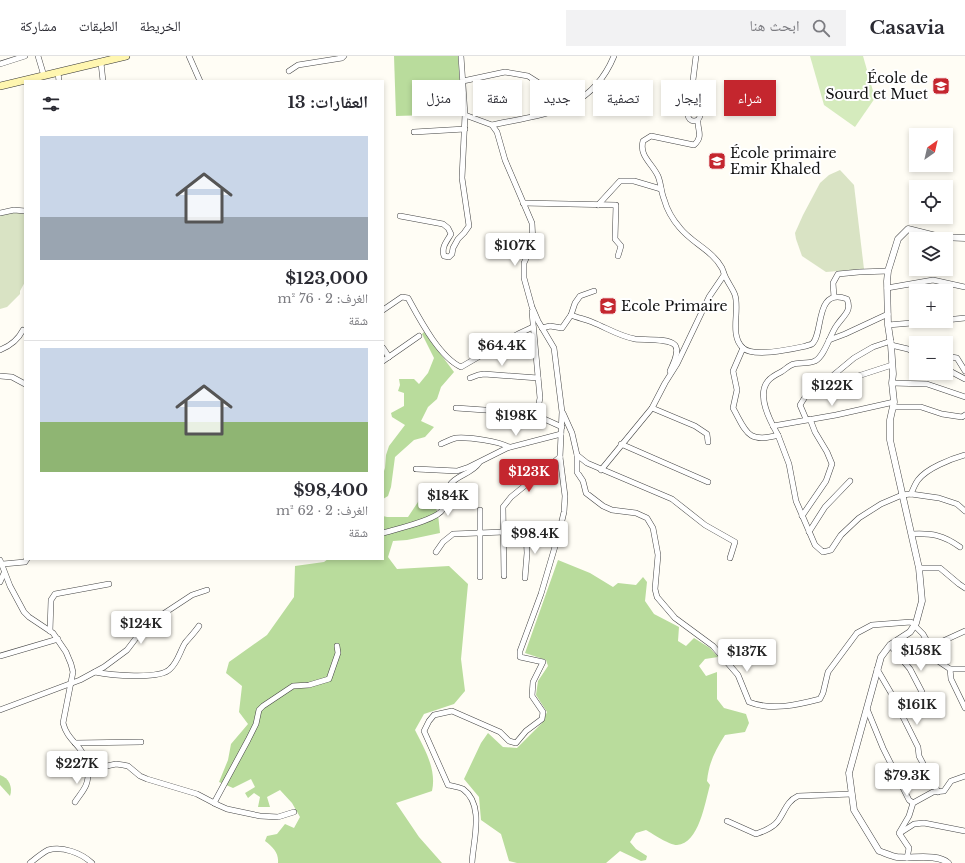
<!DOCTYPE html>
<html lang="ar">
<meta charset="utf-8">
<style>
:root{--surface:#fff;--page:#f2f2f3;--text:#2b2b33;--muted:#7c7c81;--line:#e1e1e2;--accent:#c4262e}
body{margin:0;font-family:"Libre Baskerville","Noto Naskh Arabic",serif;background:var(--page);color:var(--text);direction:rtl;height:100vh;display:flex;flex-direction:column;font-size:15px;white-space:nowrap}
*{box-sizing:border-box;margin:0}
p{font-size:13px;color:var(--muted)}
.icon{flex:none;width:22px;height:22px;fill:none;stroke:currentColor;stroke-width:2;stroke-linecap:round;stroke-linejoin:round}
.map{position:relative;flex:1;overflow:hidden;direction:ltr}
.side{position:absolute;left:24px;top:24px;width:360px;height:480px;display:flex;flex-direction:column;background:var(--surface);border-radius:0px;box-shadow:0 2px 6px #0003;direction:rtl}
.side>*{flex:none}
.hud{position:absolute;left:396px;top:24px;width:380px;height:36px;direction:rtl;display:flex;gap:8px}
.needle{width:26px;rotate:34deg}
.tools{position:absolute;left:909px;top:72px;display:grid;gap:8px}
.tools a{display:grid;place-items:center;width:44px;height:44px;border-radius:0px;background:var(--surface);box-shadow:0 2px 6px #0003;font-size:20px}
.price{position:absolute;translate:-50% -34px;padding:0 9px;border-radius:4px;background:#fff;color:#222;font-size:13px;line-height:26px;filter:drop-shadow(0 1px 2px #0008)}
.price::after{content:'';position:absolute;left:50%;top:24px;width:12px;height:9px;margin-left:-6px;background:inherit;clip-path:polygon(0 0,100% 0,50% 100%)}
.price.current{background:var(--accent);color:#fff}
ul{padding:0;list-style:none}
li{display:grid;align-content:center;gap:8px;height:212px;padding:0 16px}
li+li{border-top:1px solid var(--line)}
li span{display:grid;place-items:center;height:124px;border-radius:0px;color:#555}
li>.icon{margin-inline-start:auto}
span .icon{width:72px;height:72px;fill:#fffc;stroke-width:1}
li b{font-size:17px}
h2{display:flex;justify-content:space-between;align-items:center;height:48px;padding:0 16px;font-size:17px}
.chip{padding:0 14px;border-radius:0px;background:var(--surface);box-shadow:0 2px 6px #0003;font-size:14px;line-height:36px}
.chip.current{background:var(--accent);color:#fff}
header{display:flex;align-items:center;gap:24px;box-sizing:border-box;height:56px;padding:0 20px;background:var(--surface);border-bottom:1px solid var(--line)}
header strong{font-size:19px}
nav{display:flex;gap:22px;margin-inline-start:auto;font-size:14px}
.search{width:280px;height:36px;background:var(--page);display:flex;align-items:center;gap:10px;box-sizing:border-box;padding:0 14px;border-radius:0px;color:var(--muted);font-size:15px}
.map>svg:first-child{display:block}
.green{fill:#d5ebbd}
.forest{fill:#b9dc9c}
.cemetery{fill:#d9e3c4}
.lines{fill:none;stroke-linecap:round;stroke-linejoin:round}
.minor-casing{stroke:#444;stroke-width:6}
.tertiary-casing{stroke:#444;stroke-width:7}
.secondary-casing{stroke:#333;stroke-width:8}
.minor{stroke:#fff;stroke-width:5}
.tertiary{stroke:#fff;stroke-width:6}
.secondary{stroke:#fff6b0;stroke-width:7}
.labels{text-anchor:middle;stroke-width:4;stroke-linejoin:round;paint-order:stroke}
.poi-label{font-size:14px;fill:#111;stroke:#fff;text-anchor:start}
</style>
<header>
<strong>Casavia</strong>
<div class="search"><svg class="icon" aria-label="search" viewBox="0 0 24 24"><circle cx="10" cy="10" r="6"/><path d="M15 15l6 6"/></svg>ابحث هنا</div>
<nav><a>الخريطة</a><a>الطبقات</a><a>مشاركة</a></nav>
</header>
<div class="map">
<svg width="965" height="807" viewBox="0 0 965 807">
<rect width="100%" height="100%" fill="#fffdf5"/>
<path class="green" d="M810,0H863L875,42L855,71L824,49Z"/>
<g class="forest">
<path d="M394,0H458L462,58L396,60Z"/>
<path d="M424,276L454,316L441,331L437,343L428,351L421,365L434,371L425,381L414,384L395,401L391,431L388,440L383,443V418L385,412L386,399L389,390L405,369L392,361L391,357L404,350V337L398,335L400,329L399,323H414L419,328L428,317L434,302L422,278Z"/>
<path d="M422,440L435,449L438,458L440,477L407,484L393,485L388,501L397,513L449,510L468,528L461,603L465,635L454,648L424,658L415,674C424,692 437,713 432,735L396,747L419,781L442,807H278C279,797 273,791 265,785L267,780L277,778L285,768L294,772L300,761L292,747L280,734L267,741L270,751H258L260,741L254,737L248,742L245,737L255,731L251,723L233,732L219,726L228,704L231,688L248,668L239,656L242,630L226,617L229,606L267,579L294,541L295,510L324,506L328,503H383V460L387,461H408Z"/>
<path d="M558,504L590,517L613,531L618,527L636,529L643,521L647,526L645,545L654,558L679,571L678,585L686,590L694,582L710,592L718,601L705,603L699,610L706,620L717,616V643L724,652L746,658L749,667L745,676L725,679C715,695 709,706 707,725L710,729C705,746 699,788 677,789C669,789 653,778 646,774L636,777L630,786L636,793L647,800L646,804L641,805L620,795L606,807H517L509,805L501,778L481,764L479,741L464,723L481,687L488,677L503,691L517,692L542,667L547,656L536,639L538,625L548,610L546,604L525,597Z"/>
<path d="M0,719C9,722 13,731 10,740L0,729Z"/>
</g>
<g class="cemetery">
<path d="M840,114L854,129L864,213L826,216L802,200L796,183L795,177L803,159L820,127L829,119Z"/>
<path d="M14,156L25,157V226L20,235V238L7,251L0,253V159Z"/>
</g>
<g class="lines">
<defs>
<g id="minor">
<path d="M38,0L44,20"/>
<path d="M189,0L200,25"/>
<path d="M461,0L465,59L492,69L497,76L505,104L532,167L533,187L524,207V222L532,251L538,265L554,292L562,356L560,401L565,440L564,456L559,477L541,538L520,595V601L543,606L533,626L532,640L543,656L542,663L526,675L516,687L509,685L500,676L452,655L434,659L429,665L424,675L448,729C453,730 459,731 463,733C485,749 473,785 472,807"/>
<path d="M101,7L103,25"/>
<path d="M0,8L25,0"/>
<path d="M289,15L298,9L342,2L344,0"/>
<path d="M58,17L59,25"/>
<path d="M463,25L505,16L528,20L539,27L560,54"/>
<circle cx="694" cy="59" r="6"/>
<path d="M691,54V40L696,0"/>
<path d="M698,64C697,74 704,80 694,89L651,80L643,85C639,100 652,107 658,120C661,127 661,136 664,143C667,154 673,164 680,172C692,187 713,195 722,212C723,214 724,218 725,220C728,227 733,233 735,239C740,255 729,279 743,292C754,302 792,293 806,290C808,289 810,289 812,288C824,278 814,231 847,243C852,255 844,259 837,269C830,278 825,300 815,305C808,308 800,306 794,308C789,309 785,314 781,316C777,318 771,321 768,325C756,339 770,365 778,379"/>
<path d="M492,69C544,58 591,56 614,0"/>
<path d="M414,76L465,73"/>
<path d="M523,147L616,149L615,183L621,190L618,200"/>
<path d="M598,149L620,125H634L661,133"/>
<path d="M0,157L14,154L25,155"/>
<path d="M400,160L443,168L448,172L451,178C447,185 441,191 444,200L449,201L452,198L453,192L458,183L464,177L469,170L462,122L465,59"/>
<path d="M887,232L933,224L965,231"/>
<path d="M834,241L833,227L838,218L859,216L888,215"/>
<path d="M383,254L402,241L408,242C419,262 439,301 461,311L518,278L533,271"/>
<path d="M571,259C578,262 585,263 592,266C607,272 619,280 635,283C645,284 668,282 675,289C680,296 673,308 670,315"/>
<path d="M946,264L965,262"/>
<path d="M888,269L935,265"/>
<path d="M542,272L550,270L562,272L571,259L575,247L580,240L594,235"/>
<path d="M829,284L845,278L888,258"/>
<path d="M891,289L908,293L916,297"/>
<path d="M383,292L389,301"/>
<path d="M743,292L733,315L737,334L733,352C746,375 747,388 778,379L789,408L796,445L815,489L823,496L831,494L841,479L859,462L881,448L902,439L911,438L939,442L957,448L965,455"/>
<path d="M0,294C10,290 18,284 23,274"/>
<path d="M946,300L957,302L965,315"/>
<path d="M383,305L419,280"/>
<path d="M946,313L965,323"/>
<path d="M0,320L12,321L25,328"/>
<path d="M470,322L478,319L484,318L538,322"/>
<path d="M830,322L854,302L873,291L891,285"/>
<path d="M892,327L927,328L965,341"/>
<path d="M893,351H921L942,358L962,361L965,359"/>
<path d="M456,352L527,357L542,362L562,371"/>
<path d="M652,352L695,370L707,378L708,386"/>
<path d="M527,357L538,352L540,342L532,256"/>
<path d="M563,357L572,377L577,399L587,407L672,443L705,469L735,486L730,502"/>
<path d="M806,363L800,349L807,338L833,331L855,321L892,309"/>
<path d="M773,370L836,359L894,346"/>
<path d="M441,388C446,386 451,383 456,382C469,381 498,385 509,391"/>
<path d="M621,388L708,426"/>
<path d="M577,399V416L583,425L586,437L603,450L612,454L636,457L647,462L653,472L658,499L655,533L657,541L675,562L713,590L738,619L749,646C771,655 797,649 820,643L823,637L828,616L857,577L872,569L911,566L923,578L938,605L950,613H965"/>
<path d="M416,413L457,415L469,411L507,392L561,378"/>
<path d="M601,414L652,352L665,327L677,308L709,241L724,219"/>
<path d="M911,438C913,433 915,428 918,424C927,412 951,403 965,399"/>
<path d="M480,454V521"/>
<path d="M802,460L826,425L832,408L827,396L815,376L810,363"/>
<path d="M809,476L825,451L850,425"/>
<path d="M383,477C396,473 438,464 443,453C447,446 448,437 450,429C456,419 472,418 479,407"/>
<path d="M912,478C932,477 943,479 960,491"/>
<path d="M436,496L443,486L453,478L526,475L552,473L560,468"/>
<path d="M0,504L10,530L24,556L29,561L53,577L66,596L71,608L73,616L63,667C66,679 73,684 80,693C85,700 86,707 88,714L116,708L123,709L128,710L140,720L147,723L197,738L218,749L227,753L260,760L278,761L294,756"/>
<path d="M3,508L25,506L27,503"/>
<path d="M919,512H940L959,528L965,532"/>
<path d="M504,520L503,451L511,441L560,401"/>
<path d="M525,522L527,497L526,475"/>
<path d="M0,526L4,517"/>
<path d="M50,575L51,544L55,538L109,528"/>
<path d="M890,589L910,613L922,636L918,653"/>
<path d="M930,591L965,575"/>
<path d="M0,600L58,583"/>
<path d="M877,613L891,637L918,691L919,700L938,736"/>
<path d="M950,613L951,623L965,652"/>
<path d="M95,616C109,619 160,624 170,613C178,606 180,595 185,587C190,581 195,576 199,570"/>
<path d="M867,653L883,692L909,744L913,747"/>
<path d="M0,654L80,624L104,611L127,594L143,573L157,562L192,539L207,534"/>
<path d="M75,687L141,686"/>
<path d="M75,746C83,734 89,730 88,714"/>
<path d="M214,747L248,684L256,668L259,654L263,650L293,630L309,629L329,623L338,597L337,590"/>
<path d="M727,765L756,778C764,775 773,772 778,765C785,755 787,745 798,740L852,738"/>
<path d="M900,777L914,768L924,767L965,775"/>
<path d="M907,802L909,792L899,777L909,760L913,747L933,736L944,735L951,725L965,720"/>
<path d="M30,807C35,803 42,797 48,794C63,790 81,797 92,807"/>
</g>
<path id="tertiary" d="M948,807C937,797 911,803 897,801C891,800 885,797 879,795L854,754L849,717L881,601L890,589L910,576L916,567L922,545L919,512L890,384V364L894,346L892,327L893,318L891,289L888,269L887,225L888,215L898,183L908,173L940,181L965,182"/>
<path id="secondary" d="M0,30L126,0"/>
</defs>
<use href="#minor" class="minor-casing"/>
<use href="#tertiary" class="tertiary-casing"/>
<use href="#secondary" class="secondary-casing"/>
<use href="#minor" class="minor"/>
<use href="#tertiary" class="tertiary"/>
<use href="#secondary" class="secondary"/>
</g>
<defs>
<symbol id="school-square" viewBox="-11 -11 22 22"><rect x="-9" y="-9" width="18" height="18" rx="4" fill="#c4262e" stroke="#fff"/><path d="M0-5L7-2L0 1L-7-2ZM-4 1L0 2.5L4 1V4Q0 6-4 4Z" fill="#fff"/></symbol>
</defs>
<g fill-rule="evenodd">
<use href="#school-square" x="931" y="20" width="20" height="20"/>
<use href="#school-square" x="707" y="95" width="20" height="20"/>
<use href="#school-square" x="598" y="240" width="20" height="20"/>
</g>
<g class="labels">
<g class="poi-label">
<text x="928" y="27" text-anchor="end">École de<tspan x="928" dy="16">Sourd et Muet</tspan></text>
<text x="730" y="102">École primaire<tspan x="730" dy="16">Emir Khaled</tspan></text>
<text x="621" y="255">Ecole Primaire</text>
</g>
</g>
</svg>
<div class="tools">
<a><svg class="needle" viewBox="-14 -14 28 28"><path d="M0-13l5 13h-10z" fill="#e53935"/><path d="M0 13l5-13h-10z" fill="#7c7c81"/></svg></a>
<a><svg class="icon" aria-label="locate" viewBox="0 0 24 24"><circle cx="12" cy="12" r="6"/><path d="M12 2v4M12 18v4M2 12h4M18 12h4"/></svg></a>
<a><svg class="icon" aria-label="layers" viewBox="0 0 24 24"><path d="M12 4l9 5-9 5-9-5zM3 14l9 5 9-5"/></svg></a>
<a>+</a>
<a>−</a>
</div>
<b class="price" style="left:515px;top:211px">$107K</b>
<b class="price" style="left:502px;top:311px">$64.4K</b>
<b class="price" style="left:832px;top:351px">$122K</b>
<b class="price" style="left:516px;top:381px">$198K</b>
<b class="price current" style="left:529px;top:437px">$123K</b>
<b class="price" style="left:448px;top:461px">$184K</b>
<b class="price" style="left:535px;top:499px">$98.4K</b>
<b class="price" style="left:141px;top:589px">$124K</b>
<b class="price" style="left:921px;top:616px">$158K</b>
<b class="price" style="left:747px;top:617px">$137K</b>
<b class="price" style="left:917px;top:670px">$161K</b>
<b class="price" style="left:77px;top:729px">$227K</b>
<b class="price" style="left:907px;top:741px">$79.3K</b>
<div class="hud">
<a class="chip current">شراء</a>
<a class="chip">إيجار</a>
<a class="chip">تصفية</a>
<a class="chip">جديد</a>
<a class="chip">شقة</a>
<a class="chip">منزل</a>
</div>
<section class="side">
<h2>العقارات: 13<svg class="icon" aria-label="filters" viewBox="0 0 24 24"><path d="M4 7h16M4 17h16"/><circle cx="9" cy="7" r="2"/><circle cx="15" cy="17" r="2"/></svg></h2>
<ul>
<li><span style="background:linear-gradient(#c9d6e8 65%,#9aa5b1 0)"><svg class="icon" aria-label="home" viewBox="0 0 24 24"><path d="M3 11l9-7 9 7M6 9v11h12V9"/></svg></span><div><b>$123,000</b><p>الغرف: 2 · 76 m²</p><p>شقة</p></div></li>
<li><span style="background:linear-gradient(#c9d6e8 60%,#8fb573 0)"><svg class="icon" aria-label="home" viewBox="0 0 24 24"><path d="M3 11l9-7 9 7M6 9v11h12V9"/></svg></span><div><b>$98,400</b><p>الغرف: 2 · 62 m²</p><p>شقة</p></div></li>
</ul>
</section>
</div>
